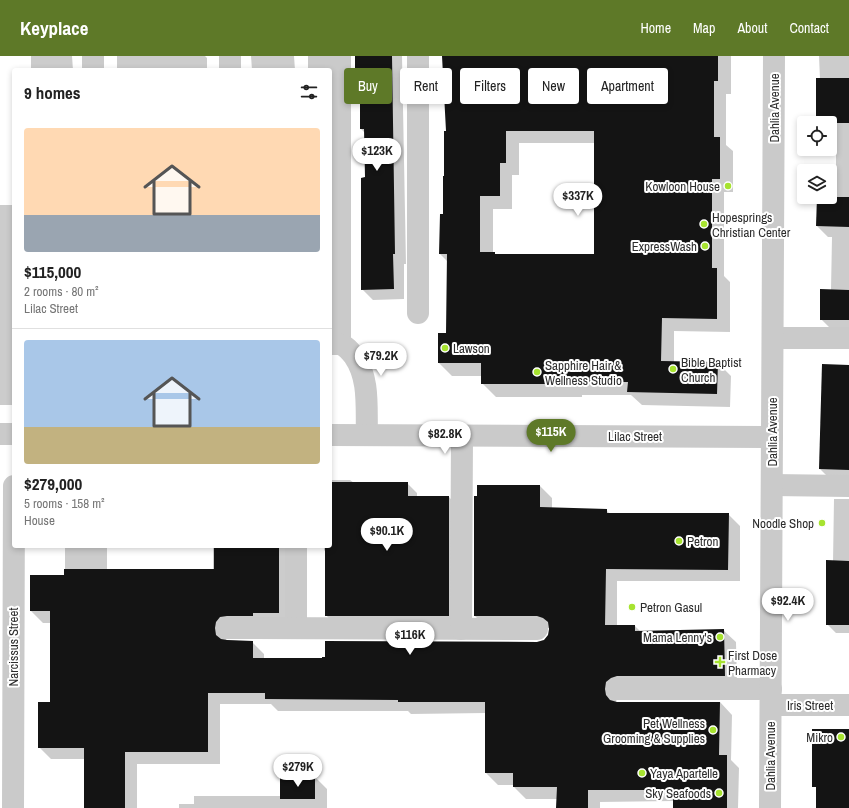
<!DOCTYPE html>
<meta charset="utf-8">
<style>
:root{--surface:#fff;--page:#f6f6f6;--text:#222;--muted:#767676;--line:#e0e0e0;--accent:#5e7928}
body{margin:0;font-family:"Archivo Narrow",sans-serif;background:var(--page);color:var(--text);height:100vh;display:flex;flex-direction:column;font-size:15px;white-space:nowrap}
*{box-sizing:border-box;margin:0}
p{font-size:13px;color:var(--muted)}
.icon{flex:none;width:22px;height:22px;fill:none;stroke:currentColor;stroke-width:2;stroke-linecap:round;stroke-linejoin:round}
.map{position:relative;flex:1;overflow:hidden}
.side{position:absolute;left:12px;top:12px;width:320px;height:480px;display:flex;flex-direction:column;background:var(--surface);border-radius:4px;box-shadow:0 2px 6px #0003}
.side>*{flex:none}
.hud{position:absolute;left:344px;top:12px;width:380px;height:36px;display:flex;gap:8px}
.buttons{position:absolute;left:797px;top:60px;display:grid;gap:8px}
.buttons a{display:grid;place-items:center;width:40px;height:40px;border-radius:4px;background:var(--surface);box-shadow:0 2px 6px #0003;font-size:20px}
.price{position:absolute;translate:-50% -34px;padding:0 9px;border-radius:14px;background:#fff;color:#222;font-size:13px;line-height:26px;filter:drop-shadow(0 1px 2px #0008)}
.price::after{content:'';position:absolute;left:50%;top:24px;width:12px;height:9px;margin-left:-6px;background:inherit;clip-path:polygon(0 0,100% 0,50% 100%)}
.price.selected{background:var(--accent);color:#fff}
ul{padding:0;list-style:none}
li{display:grid;align-content:center;gap:8px;height:212px;padding:0 12px}
li+li{border-top:1px solid var(--line)}
li span{display:grid;place-items:center;height:124px;border-radius:4px;color:#555}
li>.icon{margin-inline-start:auto}
span .icon{width:72px;height:72px;fill:#fffc;stroke-width:1}
li b{font-size:17px}
h2{display:flex;justify-content:space-between;align-items:center;height:48px;padding:0 12px;font-size:17px}
.pill{padding:0 14px;border-radius:4px;background:var(--surface);box-shadow:0 2px 6px #0003;font-size:14px;line-height:36px}
.pill.selected{background:var(--accent);color:#fff}
header{display:flex;align-items:center;gap:24px;box-sizing:border-box;height:56px;padding:0 20px;background:var(--accent);color:#fff}
header strong{font-size:19px}
nav{display:flex;gap:22px;margin-inline-start:auto;font-size:14px}
.map>svg:first-child{display:block}
.shadow{fill:#0003;fill-rule:evenodd}
.building{fill:#141414;fill-rule:evenodd}
.lines{fill:none;stroke-linecap:round;stroke-linejoin:round}
.minor{stroke:#cacaca;stroke-width:22}
.poi-dot{fill:#a7e330;stroke:#fff;stroke-width:1.5}
.labels{text-anchor:middle;stroke-width:4;stroke-linejoin:round;paint-order:stroke}
.street-label{font-size:13px;fill:#2d2d2d;stroke:#fff}
.poi-label{font-size:13px;fill:#2d2d2d;stroke:#fff;text-anchor:start}
</style>
<header>
<strong>Keyplace</strong>
<nav><a>Home</a><a>Map</a><a>About</a><a>Contact</a></nav>
</header>
<div class="map">
<svg width="849" height="752" viewBox="0 0 849 752">
<rect width="100%" height="100%" fill="#fff"/>
<g class="shadow">
<path d="M31,0H72L73,14H31Z"/>
<path d="M117,0H205L207,2V14H117Z"/>
<path d="M251,0H294L295,14H252Z"/>
<path d="M356,0H402L406,208H404V243L373,244L362,233L366,122L365,77L361,73V35L356,30Z"/>
<path d="M444,0H731V38H726V89L733,95V136H724V220L730,226V276L674,275V306L718,307L731,320L730,351L642,349L631,339H582V341H496L482,327V320H452L439,307L447,278L448,206L440,198L444,159L447,76ZM519,87H595V199H496L493,197V153H512V119H519Z"/>
<path d="M819,0H849V274H832L821,263L831,234L832,181H828L817,170L818,141H830V136H836V78H830V67H818L820,23Z"/>
<rect x="0" y="149" width="14" height="200"/>
<path d="M849,310V426L829,422L820,413Z"/>
<path d="M330,424H350L354,427H407L417,437V441H449L458,451V569H335L326,559V496L324,494V490H330Z"/>
<path d="M478,430H540L552,442V453L606,454L610,458H728L740,470V525H617V570H635L641,576L723,574L736,586L737,632L618,639L616,646H720L732,659L731,704L739,712L738,752H674V745L600,746V752H557V743H526L514,731V729H498L486,717V657L411,658L408,655H278L271,648H220V708H137V752H85V703H51L39,691L51,647V567H43L31,555L65,520V490H107V514H213V490H291V569L228,578L226,584L252,586L264,598V603H323L537,586L544,584L549,579L551,572H487L475,560Z"/>
<path d="M834,443H849V577H836L827,568L833,506Z"/>
<path d="M315,721L327,733V752H179V748H194V740H281Z"/>
</g>
<g class="building">
<path d="M355,0H392L395,198H393L394,233L361,234V122L365,121L364,73H360V30H355Z"/>
<path d="M442,0H718V25H714V81H720V123H712V212H717V263L662,262L661,305L718,306L717,338L627,336L628,326H569V328H481V307H438V277H446L447,198H439L440,158H443V120H444V75H446ZM506,75H594V198H495V196H480V140H500V107H506Z"/>
<rect x="816" y="22" width="33" height="45"/>
<path d="M817,141H849V171L816,170Z"/>
<path d="M820,233L849,234V264H820Z"/>
<path d="M822,308L849,309V414L819,413Z"/>
<path d="M330,426H408V440H449V560H325V490H330Z"/>
<path d="M477,429H540V451L607,453V457H729L728,514L606,513L605,569H635V575L724,573L725,620H617L611,622L606,626L605,633L606,639L610,644L617,646H720L719,699H727V752H673V734H588V752H556L557,731H513V717H485V646H398V644L265,643V637H208V696H125V752H84V692H38V646H50V555H30V519H64V513H214V490H279V557H253V560H227L220,561L216,566L215,572L216,579L221,583L227,584L253,585V602H322V601H325V585L537,586L544,584L548,579L549,573L548,566L543,562L537,560H474V440H477Z"/>
<path d="M826,504L849,505V569H826Z"/>
<path d="M812,673H849V752H816V731H812Z"/>
<rect x="280" y="720" width="35" height="23"/>
</g>
<g class="lines">
<g class="minor">
<path d="M93,0V14"/>
<path d="M319,0V14"/>
<path d="M340,0V288"/>
<path d="M418,0V257"/>
<path d="M230,14V0"/>
<path d="M773,282H849"/>
<path d="M330,288C333,288 337,288 339,288C345,289 350,295 354,300C370,323 366,352 367,379"/>
<path d="M0,378H14"/>
<path d="M330,379L772,381"/>
<path d="M772,429L849,430"/>
<path d="M296,490V572"/>
<path d="M227,572L537,573"/>
<path d="M461,573L462,380"/>
<path d="M617,633H771"/>
<path d="M771,649H849"/>
<path d="M13,752L14,430"/>
<path d="M770,752L774,0"/>
</g>
</g>
<g class="poi-dot">
<circle cx="728" cy="130" r="4"/>
<circle cx="704" cy="168" r="4"/>
<circle cx="705" cy="190" r="4"/>
<circle cx="445" cy="292" r="4"/>
<circle cx="673" cy="313" r="4"/>
<circle cx="537" cy="316" r="4"/>
<circle cx="822" cy="467" r="4"/>
<circle cx="679" cy="485" r="4"/>
<circle cx="632" cy="551" r="4"/>
<circle cx="720" cy="581" r="4"/>
<path d="M718 600h4v4h4v4h-4v4h-4v-4h-4v-4h4z"/>
<circle cx="713" cy="674" r="4"/>
<circle cx="841" cy="681" r="4"/>
<circle cx="642" cy="717" r="4"/>
<circle cx="719" cy="737" r="4"/>
</g>
<g class="labels">
<g class="street-label">
<text transform="translate(774 52) rotate(-90)" y="5">Dahlia Avenue</text>
<text transform="translate(772 376) rotate(-90)" y="5">Dahlia Avenue</text>
<text x="635" y="385">Lilac Street</text>
<text transform="translate(13 591) rotate(-90)" y="5">Narcissus Street</text>
<text x="810" y="654">Iris Street</text>
<text transform="translate(770 700) rotate(-90)" y="5">Dahlia Avenue</text>
</g>
<g class="poi-label">
<text x="720" y="135" text-anchor="end">Kowloon House</text>
<text x="712" y="166">Hopesprings<tspan x="712" dy="15">Christian Center</tspan></text>
<text x="697" y="195" text-anchor="end">ExpressWash</text>
<text x="453" y="297">Lawson</text>
<text x="681" y="311">Bible Baptist<tspan x="681" dy="15">Church</tspan></text>
<text x="545" y="314">Sapphire Hair &amp;<tspan x="545" dy="15">Wellness Studio</tspan></text>
<text x="814" y="472" text-anchor="end">Noodle Shop</text>
<text x="687" y="490">Petron</text>
<text x="640" y="556">Petron Gasul</text>
<text x="712" y="586" text-anchor="end">Mama Lenny's</text>
<text x="728" y="604">First Dose<tspan x="728" dy="15">Pharmacy</tspan></text>
<text x="705" y="672" text-anchor="end">Pet Wellness<tspan x="705" dy="15">Grooming &amp; Supplies</tspan></text>
<text x="833" y="686" text-anchor="end">Mikro</text>
<text x="650" y="722">Yaya Apartelle</text>
<text x="711" y="742" text-anchor="end">Sky Seafoods</text>
</g>
</g>
</svg>
<div class="buttons">
<a><svg class="icon" aria-label="locate" viewBox="0 0 24 24"><circle cx="12" cy="12" r="6"/><path d="M12 2v4M12 18v4M2 12h4M18 12h4"/></svg></a>
<a><svg class="icon" aria-label="layers" viewBox="0 0 24 24"><path d="M12 4l9 5-9 5-9-5zM3 14l9 5 9-5"/></svg></a>
</div>
<b class="price" style="left:377px;top:116px">$123K</b>
<b class="price" style="left:578px;top:161px">$337K</b>
<b class="price" style="left:381px;top:321px">$79.2K</b>
<b class="price selected" style="left:551px;top:397px">$115K</b>
<b class="price" style="left:445px;top:399px">$82.8K</b>
<b class="price" style="left:387px;top:496px">$90.1K</b>
<b class="price" style="left:788px;top:566px">$92.4K</b>
<b class="price" style="left:410px;top:600px">$116K</b>
<b class="price" style="left:298px;top:732px">$279K</b>
<div class="hud">
<a class="pill selected">Buy</a>
<a class="pill">Rent</a>
<a class="pill">Filters</a>
<a class="pill">New</a>
<a class="pill">Apartment</a>
</div>
<section class="side">
<h2>9 homes<svg class="icon" aria-label="filters" viewBox="0 0 24 24"><path d="M4 7h16M4 17h16"/><circle cx="9" cy="7" r="2"/><circle cx="15" cy="17" r="2"/></svg></h2>
<ul>
<li><span style="background:linear-gradient(#ffd9b3 70%,#9aa5b1 0)"><svg class="icon" aria-label="home" viewBox="0 0 24 24"><path d="M3 11l9-7 9 7M6 9v11h12V9"/></svg></span><div><b>$115,000</b><p>2 rooms · 80 m²</p><p>Lilac Street</p></div></li>
<li><span style="background:linear-gradient(#a9c7e8 70%,#c2b280 0)"><svg class="icon" aria-label="home" viewBox="0 0 24 24"><path d="M3 11l9-7 9 7M6 9v11h12V9"/></svg></span><div><b>$279,000</b><p>5 rooms · 158 m²</p><p>House</p></div></li>
</ul>
</section>
</div>
